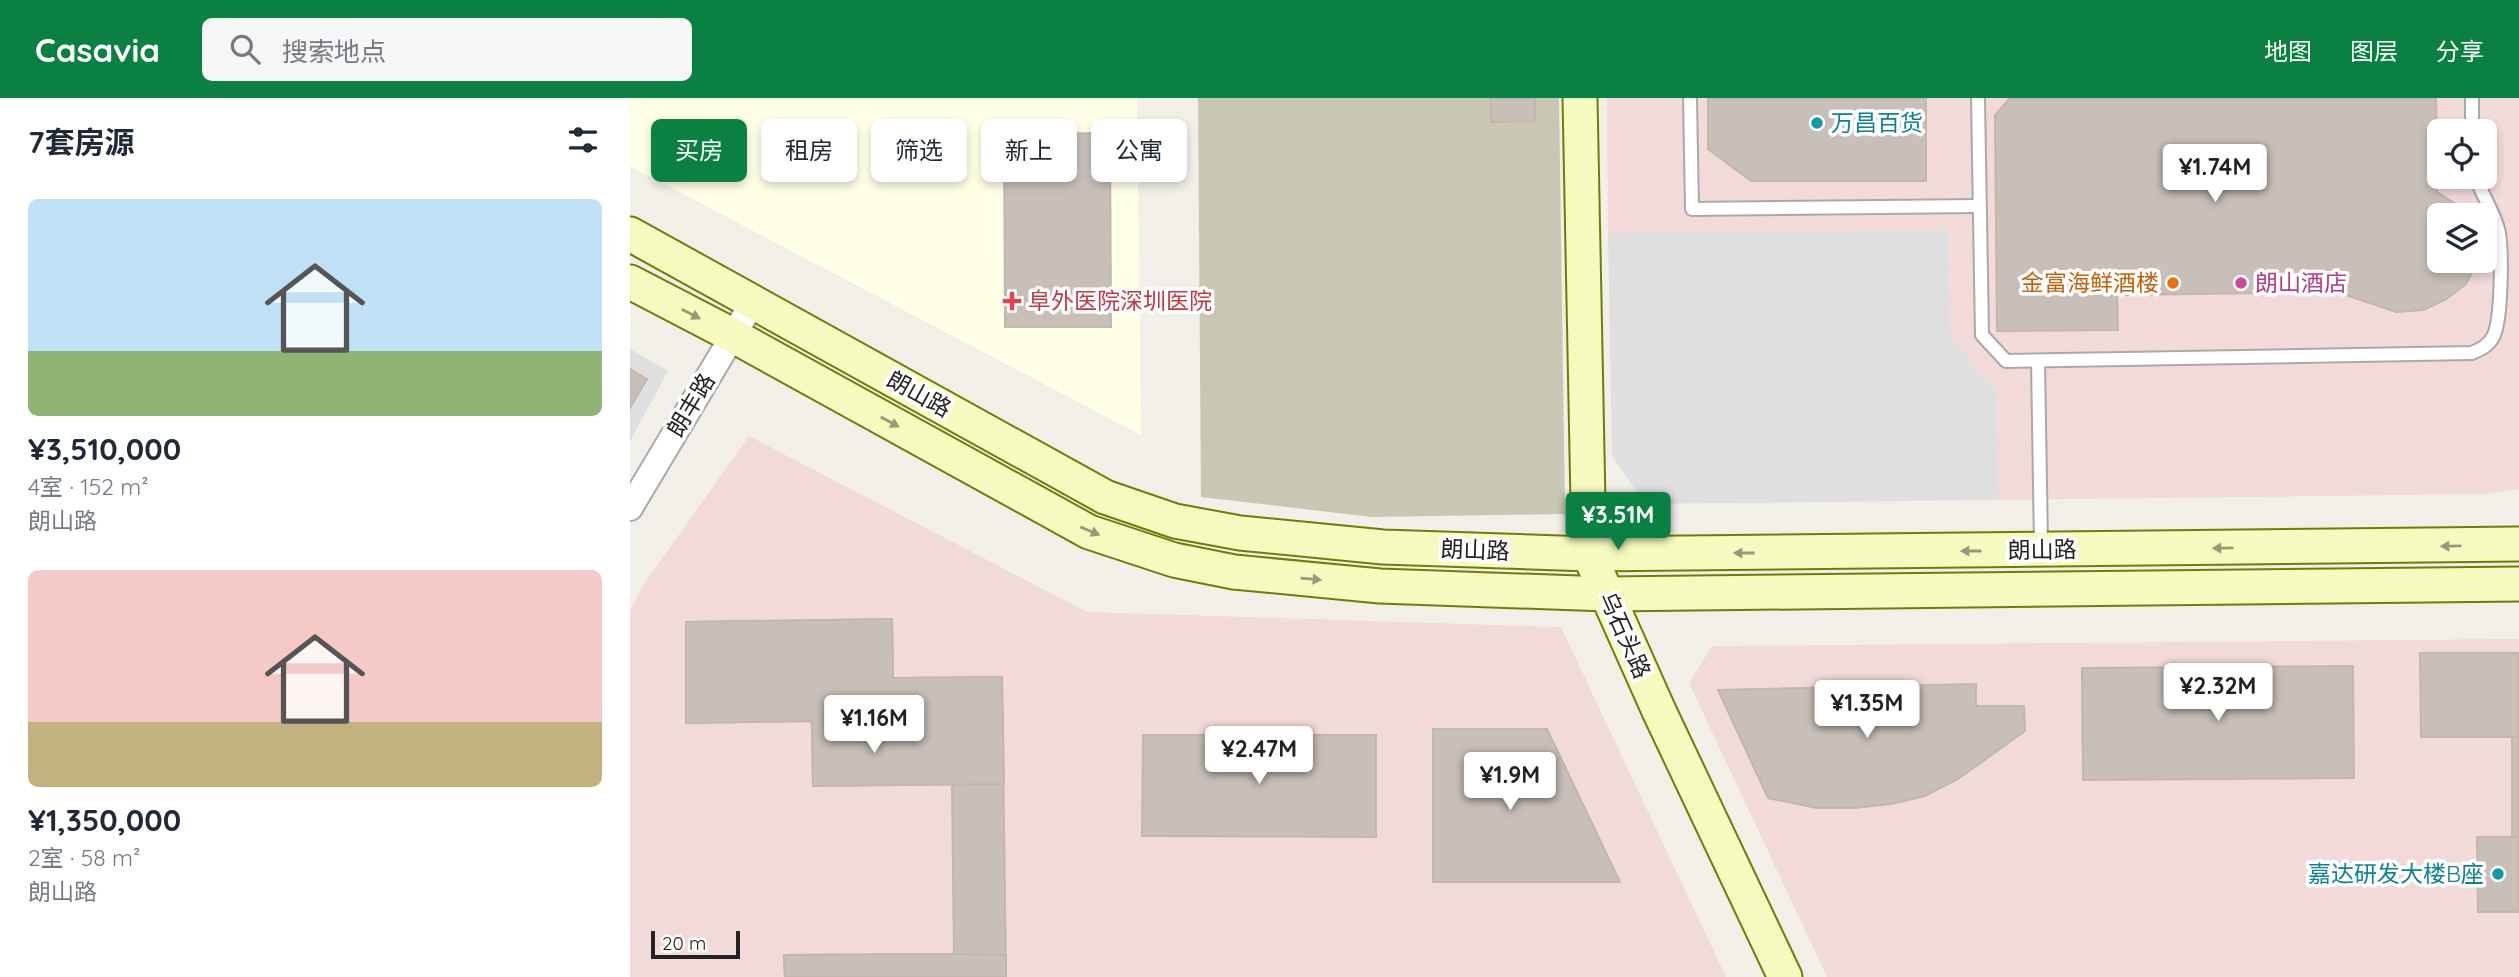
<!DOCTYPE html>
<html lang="zh">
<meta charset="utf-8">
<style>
:root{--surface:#fff;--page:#f6f6f7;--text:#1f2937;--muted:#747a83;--accent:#0b8043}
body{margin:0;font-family:Quicksand,"Noto Sans SC",sans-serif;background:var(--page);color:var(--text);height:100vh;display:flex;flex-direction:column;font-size:26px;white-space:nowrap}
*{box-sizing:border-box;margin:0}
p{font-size:23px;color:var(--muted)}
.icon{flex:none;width:38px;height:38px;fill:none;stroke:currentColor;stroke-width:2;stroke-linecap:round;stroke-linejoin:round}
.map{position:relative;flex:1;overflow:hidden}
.drawer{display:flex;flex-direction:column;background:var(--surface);width:630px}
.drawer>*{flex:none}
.guide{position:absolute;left:21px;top:21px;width:665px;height:63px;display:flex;gap:14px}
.buttons{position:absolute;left:1797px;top:21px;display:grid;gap:14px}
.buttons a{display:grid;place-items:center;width:70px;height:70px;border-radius:10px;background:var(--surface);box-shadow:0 4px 10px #0003;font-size:35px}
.scale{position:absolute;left:21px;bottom:18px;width:89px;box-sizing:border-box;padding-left:7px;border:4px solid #222;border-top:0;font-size:19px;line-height:24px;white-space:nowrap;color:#222;-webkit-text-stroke:5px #fff;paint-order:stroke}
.price{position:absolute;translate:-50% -60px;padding:0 16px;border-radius:7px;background:#fff;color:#222;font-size:23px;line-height:46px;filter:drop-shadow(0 2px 4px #0008)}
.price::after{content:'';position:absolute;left:50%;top:42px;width:21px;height:16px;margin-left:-10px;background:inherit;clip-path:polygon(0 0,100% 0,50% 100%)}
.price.on{background:var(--accent);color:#fff}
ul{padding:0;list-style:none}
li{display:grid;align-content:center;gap:14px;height:371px;padding:0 28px}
li span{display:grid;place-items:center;height:217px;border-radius:10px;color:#555}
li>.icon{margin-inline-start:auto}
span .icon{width:126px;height:126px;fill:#fffc;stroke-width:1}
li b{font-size:30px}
h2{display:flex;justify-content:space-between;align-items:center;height:84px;padding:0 28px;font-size:30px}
.pill{padding:0 24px;border-radius:10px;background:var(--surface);box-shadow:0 4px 10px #0003;font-size:24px;line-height:63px}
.pill.on{background:var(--accent);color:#fff}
header{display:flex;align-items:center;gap:42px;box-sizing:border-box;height:98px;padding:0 35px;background:var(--accent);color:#fff}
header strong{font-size:33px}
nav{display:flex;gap:38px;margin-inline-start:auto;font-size:24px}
.search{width:490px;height:63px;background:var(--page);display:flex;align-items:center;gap:18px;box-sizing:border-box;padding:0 24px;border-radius:10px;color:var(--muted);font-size:26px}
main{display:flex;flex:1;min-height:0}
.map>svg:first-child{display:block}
.residential{fill:#e0dfdf}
.commercial{fill:#f2dad9;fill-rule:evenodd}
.education{fill:#ffffe5}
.construction{fill:#c7c7b4}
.building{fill:#c7bfb8;stroke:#c4b6ab;stroke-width:2}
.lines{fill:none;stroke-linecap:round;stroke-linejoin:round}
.lane-casing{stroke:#a9a9a9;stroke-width:16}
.street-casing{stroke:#a9a9a9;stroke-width:28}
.secondary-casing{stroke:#707d05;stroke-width:37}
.lane{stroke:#fff;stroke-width:12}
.street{stroke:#fff;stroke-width:24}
.secondary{stroke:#f7fabf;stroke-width:33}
.oneway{fill:#979978}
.culture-dot{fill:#0f9aa8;stroke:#fff;stroke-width:2.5}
.food-dot{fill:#e8710a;stroke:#fff;stroke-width:2.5}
.hotel-dot{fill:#d1479c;stroke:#fff;stroke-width:2.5}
.health-dot{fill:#e0444e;stroke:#fff;stroke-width:2.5}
.labels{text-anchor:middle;stroke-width:7;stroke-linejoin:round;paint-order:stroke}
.culture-label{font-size:23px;fill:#0d838f;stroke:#fff;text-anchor:start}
.food-label{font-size:23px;fill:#c56008;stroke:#fff;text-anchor:end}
.hotel-label{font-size:23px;fill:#b23c85;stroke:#fff;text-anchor:start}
.health-label{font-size:23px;fill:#be3a42;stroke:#fff;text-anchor:start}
.street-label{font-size:23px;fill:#222;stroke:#fff}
</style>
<header>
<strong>Casavia</strong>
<div class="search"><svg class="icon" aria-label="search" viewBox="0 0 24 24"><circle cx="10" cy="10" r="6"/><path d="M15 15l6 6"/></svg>搜索地点</div>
<nav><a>地图</a><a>图层</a><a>分享</a></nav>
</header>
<main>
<section class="drawer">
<h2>7套房源<svg class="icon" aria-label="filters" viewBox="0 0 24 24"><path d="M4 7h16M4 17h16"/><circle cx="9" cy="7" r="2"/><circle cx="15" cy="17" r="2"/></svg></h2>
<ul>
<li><span style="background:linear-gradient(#bfe0f5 70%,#8fb573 0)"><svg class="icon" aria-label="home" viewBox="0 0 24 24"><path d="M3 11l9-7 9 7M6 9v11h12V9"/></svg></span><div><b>¥3,510,000</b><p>4室 · 152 m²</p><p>朗山路</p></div></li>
<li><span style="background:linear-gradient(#f6c9c9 70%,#c2b280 0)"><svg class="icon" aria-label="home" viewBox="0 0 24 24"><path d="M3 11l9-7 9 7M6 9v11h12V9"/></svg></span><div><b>¥1,350,000</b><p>2室 · 58 m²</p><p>朗山路</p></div></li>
</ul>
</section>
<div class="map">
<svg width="1889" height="879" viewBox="0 0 1889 879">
<rect width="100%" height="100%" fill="#f2efe9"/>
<g class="residential">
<path d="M1318,131L1321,240L1367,293L1369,402L1015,406L982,358L978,135Z"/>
<path d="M0,251L38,273L0,343Z"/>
</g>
<g class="commercial">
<path d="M977,0H1889V391L1854,396L1369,402L1367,293L1321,240L1318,131L978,135ZM1810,33H1855V79H1810ZM1810,117H1855V163H1810Z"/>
<path d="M119,338L457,514L931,529L1096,879H0V513L14,486Z"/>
<path d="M1889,541V879H1197L1059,585L1082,548Z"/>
</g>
<path class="education" d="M0,0H507L511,337L0,68Z"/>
<path class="construction" d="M568,0H929L935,416L742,419L571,399Z"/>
<g class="building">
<path d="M861,0H905V23L861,24Z"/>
<path d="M1078,0H1296V83H1121L1078,51Z"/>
<path d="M1380,0H1806L1807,94L1832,110L1838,117H1810V163H1847V165L1836,186L1815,202L1793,212L1766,214L1707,194L1487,197L1488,232L1367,233L1365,17Z"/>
<path d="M480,35L481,229H375L374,36Z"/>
<path d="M0,271L17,281L0,310Z"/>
<path d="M262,521L263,580L372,579L376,879H155L154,857L324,856L322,686L183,688L182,623L56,625V524Z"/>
<path d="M262,521L263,580L372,579L374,686L183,688L182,623L56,625V524Z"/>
<path d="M1790,555H1889V639H1791Z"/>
<path d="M1723,568L1724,680L1453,682L1452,570Z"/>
<path d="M1346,586V608H1394L1395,633L1328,681L1295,698L1261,706L1224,710H1187L1138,700L1088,592Z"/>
<path d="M803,631H917L990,784H803Z"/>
<path d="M513,637H746V739L512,738Z"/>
<rect x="1882" y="639" width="7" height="100"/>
<path d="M1847,739H1889V814H1848Z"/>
<path d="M324,856L376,857V879H155L154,857Z"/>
</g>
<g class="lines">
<defs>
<g id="lane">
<path d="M1060,0L1062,111L1349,108"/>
<path d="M1348,0L1352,237L1376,263L1842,255C1851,251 1858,248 1863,239C1872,223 1872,154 1869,135C1865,115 1852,98 1846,79"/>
<path d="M1842,0V33"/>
<path d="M1408,263L1411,448"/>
</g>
<path id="street" d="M0,410L123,204"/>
<g id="secondary">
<path d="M950,0L959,456L1029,613L1155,879"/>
<path d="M0,136L475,399L545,423L610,435L753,449L959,456L1889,446"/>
<path d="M0,184L102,237L459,434L544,462L604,474L750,488L977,496L1889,486"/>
</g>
</defs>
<use href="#lane" class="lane-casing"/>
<use href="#street" class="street-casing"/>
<use href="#secondary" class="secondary-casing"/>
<use href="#lane" class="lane"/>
<use href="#street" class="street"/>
<use href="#secondary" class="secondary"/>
</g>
<defs><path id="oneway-solid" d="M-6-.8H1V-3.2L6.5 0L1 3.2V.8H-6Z" transform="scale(1.75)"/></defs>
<g class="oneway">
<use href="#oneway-solid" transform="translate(61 216) rotate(27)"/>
<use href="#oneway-solid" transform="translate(260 324) rotate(29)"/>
<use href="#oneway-solid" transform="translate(460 433) rotate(23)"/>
<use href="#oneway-solid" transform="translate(1821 448) rotate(179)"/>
<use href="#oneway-solid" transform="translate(1593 450) rotate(179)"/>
<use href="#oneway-solid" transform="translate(1341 453) rotate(180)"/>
<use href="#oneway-solid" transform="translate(1114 455) rotate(180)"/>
<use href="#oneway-solid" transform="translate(681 481) rotate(5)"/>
</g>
<g class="culture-dot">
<circle cx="1187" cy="25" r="7"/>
<circle cx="1868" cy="776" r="7"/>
</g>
<circle class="food-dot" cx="1543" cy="185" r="7"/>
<circle class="hotel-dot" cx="1611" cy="185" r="7"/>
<path class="health-dot" d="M378.5 192.5h7v7h7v7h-7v7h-7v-7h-7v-7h7z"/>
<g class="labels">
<g class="culture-label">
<text x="1201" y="33">万昌百货</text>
<text x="1854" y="784" text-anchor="end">嘉达研发大楼B座</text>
</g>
<g class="food-label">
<text x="1529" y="193">金富海鲜酒楼</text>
</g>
<g class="hotel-label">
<text x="1625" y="193">朗山酒店</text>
</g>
<g class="health-label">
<text x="398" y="211">阜外医院深圳医院</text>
</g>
<g class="street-label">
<text transform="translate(289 296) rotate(29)" y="8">朗山路</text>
<text transform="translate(61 307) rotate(-59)" y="8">朗丰路</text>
<text transform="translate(845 452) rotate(2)" y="8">朗山路</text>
<text transform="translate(1412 452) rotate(-1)" y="8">朗山路</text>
<text transform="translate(995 537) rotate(66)" y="8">乌石头路</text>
</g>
</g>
</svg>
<div class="buttons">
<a><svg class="icon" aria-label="locate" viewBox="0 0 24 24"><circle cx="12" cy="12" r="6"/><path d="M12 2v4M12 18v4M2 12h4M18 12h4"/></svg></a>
<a><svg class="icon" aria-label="layers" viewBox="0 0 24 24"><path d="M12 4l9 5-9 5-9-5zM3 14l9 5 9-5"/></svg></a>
</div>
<div class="scale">20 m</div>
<b class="price" style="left:1585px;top:106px">¥1.74M</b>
<b class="price on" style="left:988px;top:454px">¥3.51M</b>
<b class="price" style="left:1588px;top:625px">¥2.32M</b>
<b class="price" style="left:1237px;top:642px">¥1.35M</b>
<b class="price" style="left:244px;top:657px">¥1.16M</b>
<b class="price" style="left:629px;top:688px">¥2.47M</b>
<b class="price" style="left:880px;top:714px">¥1.9M</b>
<div class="guide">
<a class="pill on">买房</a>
<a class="pill">租房</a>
<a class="pill">筛选</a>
<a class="pill">新上</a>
<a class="pill">公寓</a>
</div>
</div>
</main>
